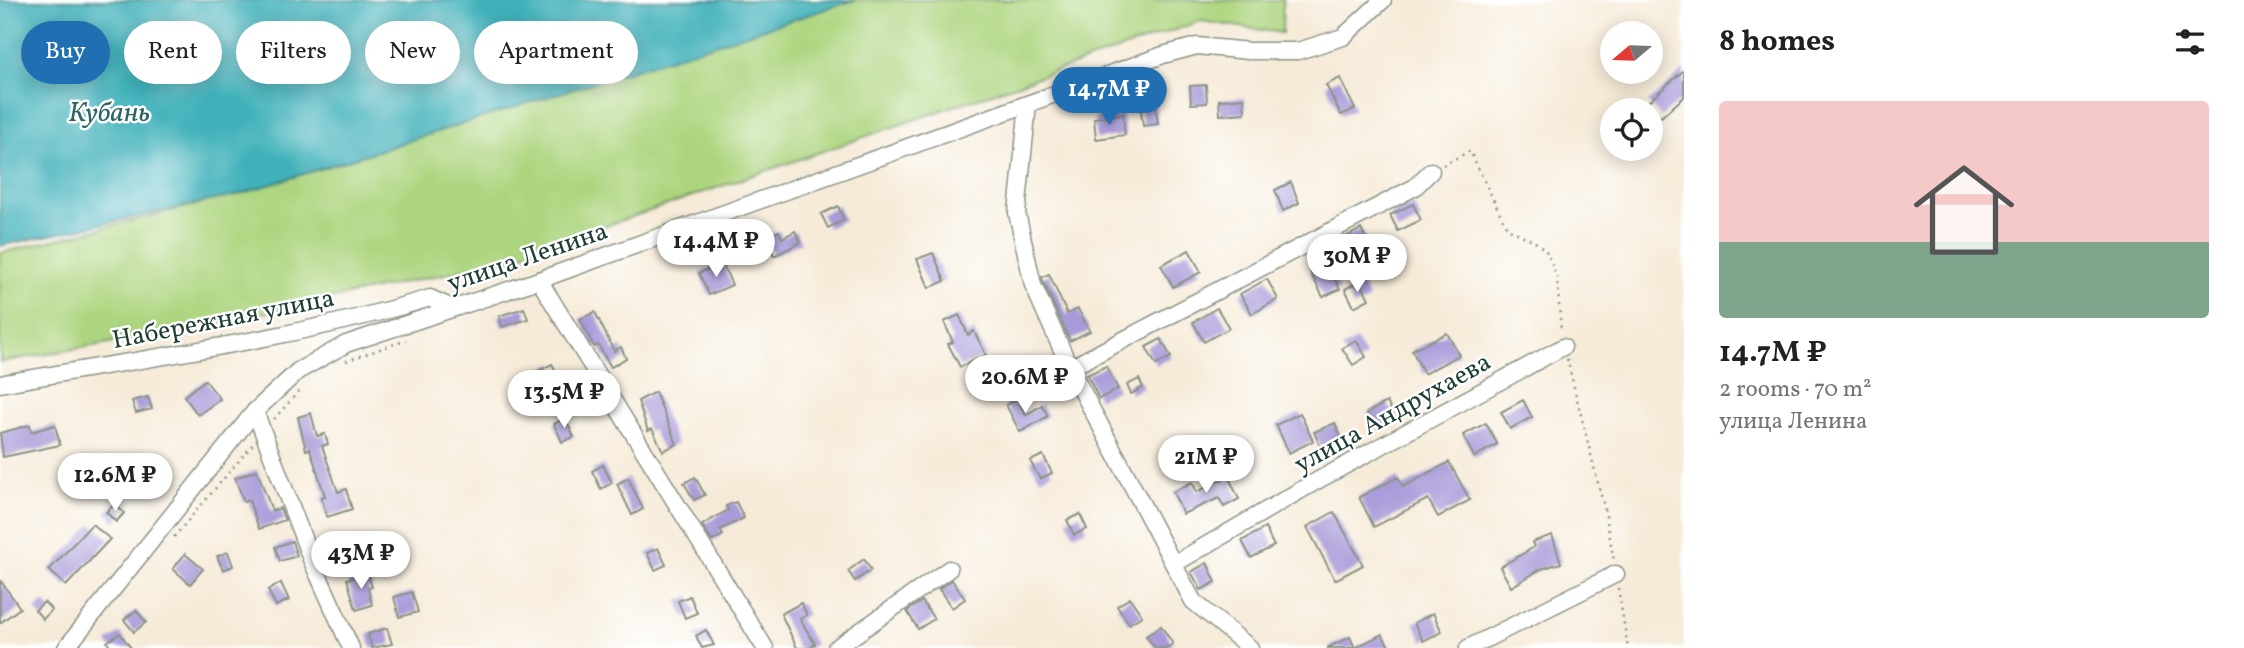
<!DOCTYPE html>
<meta charset="utf-8">
<style>
:root{--surface:#fff;--page:#f6f6f6;--text:#202124;--muted:#757577;--line:#e0e0e0;--accent:#1f6fb2}
body{margin:0;font-family:Vollkorn,serif;background:var(--page);color:var(--text);height:100vh;display:flex;flex-direction:column;font-size:26px;white-space:nowrap}
*{box-sizing:border-box;margin:0}
p{font-size:23px;color:var(--muted)}
.icon{flex:none;width:38px;height:38px;fill:none;stroke:currentColor;stroke-width:2;stroke-linecap:round;stroke-linejoin:round}
.map{position:relative;flex:1;overflow:hidden}
.drawer{display:flex;flex-direction:column;background:var(--surface);width:560px}
.drawer>*{flex:none}
.top-card{position:absolute;left:21px;top:21px;width:665px;height:63px;display:flex;gap:14px}
.needle{width:46px;rotate:251deg}
.fabs{position:absolute;left:1600px;top:21px;display:grid;gap:14px}
.fabs a{display:grid;place-items:center;width:63px;height:63px;border-radius:50%;background:var(--surface);box-shadow:0 4px 18px #0003;font-size:35px}
.price{position:absolute;translate:-50% -60px;padding:0 16px;border-radius:24px;background:#fff;color:#222;font-size:23px;line-height:46px;filter:drop-shadow(0 2px 4px #0008)}
.price::after{content:'';position:absolute;left:50%;top:42px;width:21px;height:16px;margin-left:-10px;background:inherit;clip-path:polygon(0 0,100% 0,50% 100%)}
.price.active{background:var(--accent);color:#fff}
ul{padding:0;list-style:none}
li{display:grid;align-content:center;gap:14px;height:371px;padding:0 35px}
li+li{border-top:2px solid var(--line)}
li span{display:grid;place-items:center;height:217px;border-radius:7px;color:#555}
li>.icon{margin-inline-start:auto}
span .icon{width:126px;height:126px;fill:#fffc;stroke-width:1}
li b{font-size:30px}
h2{display:flex;justify-content:space-between;align-items:center;height:84px;padding:0 35px;font-size:30px}
.tag{padding:0 24px;border-radius:32px;background:var(--surface);box-shadow:0 4px 18px #0003;font-size:24px;line-height:63px}
.tag.active{background:var(--accent);color:#fff}
main{display:flex;flex:1;min-height:0}
.map>svg:first-child{display:block}
.green{fill:#add57f;stroke:#66895a;stroke-width:2}
.water{fill:#41b1ba;stroke:#307777;stroke-width:2}
.building{fill:#a99ad9}
.lines{fill:none;stroke-linecap:round;stroke-linejoin:round}
.minor-casing{stroke:#8a9486;stroke-width:19}
.path{stroke:#8a9486;stroke-width:2.5;stroke-dasharray:2 5;stroke-linecap:butt}
.minor{stroke:#fff;stroke-width:16}
.labels{text-anchor:middle;stroke-width:5;stroke-linejoin:round;paint-order:stroke}
.street-label{font-size:26px;fill:#1f3d34;stroke:#fff}
.water-label{font-size:28px;font-style:italic;fill:#2b6663;stroke:#fff}
</style>
<main>
<div class="map">
<svg width="1684" height="648" viewBox="0 0 1684 648">
<rect width="100%" height="100%" fill="#fff"/>
<filter id="ink" filterUnits="userSpaceOnUse"><feTurbulence type="fractalNoise" baseFrequency=".0143" numOctaves="2"/><feDisplacementMap in="SourceGraphic" scale="14" xChannelSelector="R" yChannelSelector="G"/><feConvolveMatrix kernelMatrix="1 2 1 2 8 2 1 2 1" color-interpolation-filters="sRGB"/></filter>
<filter id="wash" filterUnits="userSpaceOnUse"><feTurbulence type="fractalNoise" baseFrequency=".00686" numOctaves="4" result="noise"/><feDisplacementMap in="SourceGraphic" scale="28" xChannelSelector="R" yChannelSelector="G"/><feGaussianBlur stdDeviation="1.57" result="paint"/><feColorMatrix in="noise" values="0 0 0 0 0 0 0 0 0 0 0 0 0 0 0 0 0 1.4 0 .05"/><feComposite in="paint" operator="in"/></filter>
<g filter="url(#wash)">
<rect width="100%" height="100%" fill="#f6ebd8"/>
<path class="green" d="M854,0H1283L1282,33L1201,21L504,261L195,328L0,362V253L192,206L314,167L386,149L506,104Z"/>
<path class="water" d="M0,0H855L237,195L0,246Z"/>
<g id="blocks">
<g class="building">
<path d="M1684,70V97L1661,117L1648,102Z"/>
<path d="M1340,78L1355,109L1341,115L1326,85Z"/>
<path d="M1206,85L1207,103L1191,104L1190,86Z"/>
<path d="M1244,98L1245,113L1220,115L1219,100Z"/>
<path d="M1155,102L1158,124L1143,126L1140,103Z"/>
<path d="M1123,114L1125,135L1096,139L1094,118Z"/>
<path d="M1291,182L1299,203L1283,211L1275,190Z"/>
<path d="M1413,204L1421,220L1398,231L1390,215Z"/>
<path d="M838,206L844,220L828,228L821,214Z"/>
<path d="M1361,229L1371,249L1348,261L1338,241Z"/>
<path d="M779,231L782,238L795,231L801,242L774,256L766,237Z"/>
<path d="M1189,250L1201,272L1173,287L1161,265Z"/>
<path d="M933,253L945,281L929,288L917,259Z"/>
<path d="M722,263L732,285L709,295L699,273Z"/>
<path d="M1326,263L1340,289L1323,297L1310,272Z"/>
<path d="M1049,274L1067,314L1078,309L1090,331L1070,341L1043,282L1042,277Z"/>
<path d="M1267,279L1278,299L1252,314L1240,294Z"/>
<path d="M1360,281L1369,299L1354,307L1345,289Z"/>
<path d="M524,308L528,319L502,327L499,316Z"/>
<path d="M1217,308L1229,328L1204,342L1193,322Z"/>
<path d="M595,312L614,351L621,347L626,358L611,367L598,345L594,347L580,319Z"/>
<path d="M959,315L968,335L974,331L986,355L960,367L948,344L953,342L944,322Z"/>
<path d="M1447,333L1459,355L1424,374L1412,350Z"/>
<path d="M1161,339L1171,357L1156,365L1146,347Z"/>
<path d="M1356,340L1366,357L1353,365L1342,348Z"/>
<path d="M552,364L560,378L547,385L540,370Z"/>
<path d="M1106,366L1118,389L1099,399L1087,375Z"/>
<path d="M1139,379L1143,387L1131,394L1127,385Z"/>
<path d="M205,380L220,399L198,415L184,396Z"/>
<path d="M655,392L677,444L663,451L652,429L648,431L638,401Z"/>
<path d="M148,397L152,409L136,413L132,401Z"/>
<path d="M1017,399L1026,415L1042,405L1048,416L1020,432L1006,405Z"/>
<path d="M1523,400L1532,417L1510,429L1501,412Z"/>
<path d="M1387,402L1394,416L1375,427L1367,413Z"/>
<path d="M311,413L317,436L325,434L328,444L322,446L338,492L346,489L352,509L327,517L321,497L325,496L310,449L306,450L298,417Z"/>
<path d="M1300,413L1313,441L1289,453L1276,425Z"/>
<path d="M565,418L574,437L562,442L554,424Z"/>
<path d="M1335,423L1342,439L1321,448L1314,432Z"/>
<path d="M1486,423L1497,444L1474,457L1463,435Z"/>
<path d="M30,425L31,432L55,425L60,445L3,457L0,433Z"/>
<path d="M1043,455L1052,473L1040,479L1030,461Z"/>
<path d="M1242,459L1247,469L1231,476L1227,466Z"/>
<path d="M157,461L165,469L138,496L130,488Z"/>
<path d="M1449,462L1470,500L1438,517L1428,499L1374,527L1359,497L1398,477L1403,487Z"/>
<path d="M603,465L612,483L601,489L592,471Z"/>
<path d="M257,470L272,511L280,508L285,520L259,529L249,500L244,502L235,478Z"/>
<path d="M1228,476L1239,499L1224,507L1219,498L1183,514L1173,492L1192,482L1197,492Z"/>
<path d="M695,477L705,495L694,500L684,483Z"/>
<path d="M628,478L643,509L632,515L617,484Z"/>
<path d="M736,502L744,518L720,530L723,535L712,541L702,525L728,510L726,506Z"/>
<path d="M115,504L124,513L116,522L106,512Z"/>
<path d="M1334,512L1363,565L1335,580L1307,527Z"/>
<path d="M1080,514L1087,529L1074,535L1067,520Z"/>
<path d="M92,524L110,539L66,586L49,570Z"/>
<path d="M1265,528L1274,546L1251,558L1242,541Z"/>
<path d="M1552,535L1561,563L1541,569L1511,587L1500,567L1534,547L1532,542Z"/>
<path d="M292,541L297,556L280,561L275,547Z"/>
<path d="M351,541L354,550L340,555L337,546Z"/>
<path d="M658,548L666,565L655,570L647,553Z"/>
<path d="M228,552L233,566L223,570L217,556Z"/>
<path d="M185,554L203,569L190,584L173,569Z"/>
<path d="M864,559L871,570L855,581L848,571Z"/>
<path d="M1207,563L1216,582L1201,590L1191,572Z"/>
<path d="M368,574L372,587L368,588L372,605L356,610L347,579Z"/>
<path d="M0,580L20,608L0,623Z"/>
<path d="M952,580L965,599L952,608L939,589Z"/>
<path d="M281,583L289,600L276,606L268,590Z"/>
<path d="M412,592L418,612L399,617L394,597Z"/>
<path d="M690,596L697,613L685,618L678,601Z"/>
<path d="M1130,598L1142,616L1129,624L1117,606Z"/>
<path d="M922,601L934,619L918,629L907,611Z"/>
<path d="M44,602L52,610L43,619L35,610Z"/>
<path d="M801,603L807,615L800,619L815,644L809,648H797L781,614Z"/>
<path d="M136,610L146,622L134,632L124,620Z"/>
<path d="M1433,613L1442,632L1423,641L1414,623Z"/>
<path d="M1161,626L1173,644L1166,648H1155L1146,636Z"/>
<path d="M387,628L392,644L372,648L368,634Z"/>
<path d="M706,630L714,645L702,648L696,636Z"/>
<path d="M120,633L131,648H111L107,642Z"/>
<path d="M1382,634L1390,648H1327L1350,637L1355,648Z"/>
</g>
</g>
</g>
<g filter="url(#ink)">
<use href="#blocks" fill-opacity="0" stroke="#8a9486" stroke-width="2"/>
<g class="lines">
<defs>
<g id="minor">
<path d="M1028,104L1017,213L1033,285L1070,368L1193,601L1250,648"/>
<path d="M539,280L765,648"/>
<path d="M1070,368L1415,187L1431,171"/>
<path d="M0,384C143,358 291,340 430,298L452,308"/>
<path d="M255,411L311,559L351,648"/>
<path d="M1174,564L1313,483L1563,347"/>
<path d="M66,648L255,411L298,371L346,344L539,280L1163,55L1197,46L1249,51H1298L1343,37L1383,0"/>
<path d="M836,648L949,569"/>
<path d="M1468,648L1616,574"/>
</g>
</defs>
<use href="#minor" class="minor-casing"/>
<g class="path">
<path d="M1443,165L1470,151L1507,228L1534,241L1546,251L1557,276L1561,332"/>
<path d="M1567,359L1605,511L1614,561"/>
<path d="M346,361L406,340"/>
<path d="M274,419L300,390"/>
<path d="M174,537L254,443"/>
<path d="M1618,588L1628,648"/>
</g>
<use href="#minor" class="minor"/>
</g>
</g>
<g class="labels">
<g class="street-label">
<text transform="translate(527 256) rotate(-19)" y="9">улица Ленина</text>
<text transform="translate(223 318) rotate(-11)" y="9">Набережная улица</text>
<text transform="translate(1392 412) rotate(-29)" y="9">улица Андрухаева</text>
</g>
<g class="water-label">
<text x="109" y="121">Кубань</text>
</g>
</g>
</svg>
<div class="fabs">
<a><svg class="needle" viewBox="-14 -14 28 28"><path d="M0-13l5 13h-10z" fill="#e53935"/><path d="M0 13l5-13h-10z" fill="#757577"/></svg></a>
<a><svg class="icon" aria-label="locate" viewBox="0 0 24 24"><circle cx="12" cy="12" r="6"/><path d="M12 2v4M12 18v4M2 12h4M18 12h4"/></svg></a>
</div>
<b class="price active" style="left:1109px;top:127px">14.7M ₽</b>
<b class="price" style="left:716px;top:279px">14.4M ₽</b>
<b class="price" style="left:1357px;top:294px">30M ₽</b>
<b class="price" style="left:1025px;top:415px">20.6M ₽</b>
<b class="price" style="left:564px;top:430px">13.5M ₽</b>
<b class="price" style="left:1206px;top:495px">21M ₽</b>
<b class="price" style="left:115px;top:513px">12.6M ₽</b>
<b class="price" style="left:361px;top:591px">43M ₽</b>
<div class="top-card">
<a class="tag active">Buy</a>
<a class="tag">Rent</a>
<a class="tag">Filters</a>
<a class="tag">New</a>
<a class="tag">Apartment</a>
</div>
</div>
<section class="drawer">
<h2>8 homes<svg class="icon" aria-label="filters" viewBox="0 0 24 24"><path d="M4 7h16M4 17h16"/><circle cx="9" cy="7" r="2"/><circle cx="15" cy="17" r="2"/></svg></h2>
<ul>
<li><span style="background:linear-gradient(#f6c9c9 65%,#7fa58c 0)"><svg class="icon" aria-label="home" viewBox="0 0 24 24"><path d="M3 11l9-7 9 7M6 9v11h12V9"/></svg></span><div><b>14.7M ₽</b><p>2 rooms · 70 m²</p><p>улица Ленина</p></div></li>
</ul>
</section>
</main>
